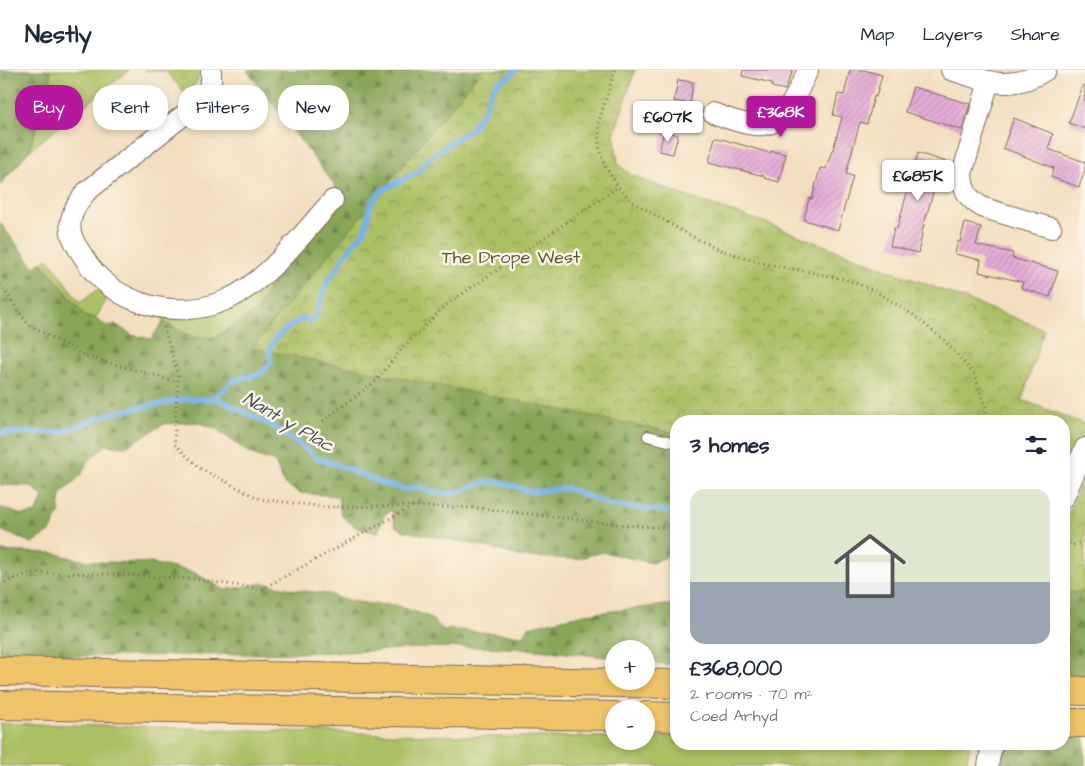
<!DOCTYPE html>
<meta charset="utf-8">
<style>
:root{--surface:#fff;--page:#f6f6f7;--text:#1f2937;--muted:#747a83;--line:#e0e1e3;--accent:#b5179e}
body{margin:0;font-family:"Architects Daughter",sans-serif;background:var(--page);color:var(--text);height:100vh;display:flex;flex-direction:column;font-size:19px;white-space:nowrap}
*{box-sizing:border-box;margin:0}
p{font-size:16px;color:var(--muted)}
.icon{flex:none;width:28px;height:28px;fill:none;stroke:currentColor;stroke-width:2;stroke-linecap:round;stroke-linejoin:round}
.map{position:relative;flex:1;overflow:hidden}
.details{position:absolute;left:670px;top:345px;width:400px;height:335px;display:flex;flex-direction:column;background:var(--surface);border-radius:20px;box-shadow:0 2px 8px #0003}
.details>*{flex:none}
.hud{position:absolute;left:15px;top:15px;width:475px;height:45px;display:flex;gap:10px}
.controls{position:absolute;left:605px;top:570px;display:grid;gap:10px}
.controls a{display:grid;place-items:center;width:50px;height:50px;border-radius:50%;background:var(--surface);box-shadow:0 2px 8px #0003;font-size:25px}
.price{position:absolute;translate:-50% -42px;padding:0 11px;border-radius:5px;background:#fff;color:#222;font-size:16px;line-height:32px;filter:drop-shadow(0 1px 2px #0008)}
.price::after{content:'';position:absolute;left:50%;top:30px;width:15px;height:11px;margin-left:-8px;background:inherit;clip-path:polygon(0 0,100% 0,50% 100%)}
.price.current{background:var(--accent);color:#fff}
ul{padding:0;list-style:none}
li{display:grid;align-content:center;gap:10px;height:265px;padding:0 20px}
li span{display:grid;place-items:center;height:155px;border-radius:15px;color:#555}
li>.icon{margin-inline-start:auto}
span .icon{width:90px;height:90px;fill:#fffc;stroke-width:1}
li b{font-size:21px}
h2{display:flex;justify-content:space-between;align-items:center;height:60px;padding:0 20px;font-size:21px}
.pill{padding:0 18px;border-radius:20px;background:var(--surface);box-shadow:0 2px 8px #0003;font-size:18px;line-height:45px}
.pill.current{background:var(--accent);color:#fff}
header{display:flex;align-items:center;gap:30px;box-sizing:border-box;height:70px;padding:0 25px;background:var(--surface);border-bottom:1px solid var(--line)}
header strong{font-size:24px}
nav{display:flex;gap:28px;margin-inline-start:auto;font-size:18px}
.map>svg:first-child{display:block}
.green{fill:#abbf63;stroke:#737440}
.forest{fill:url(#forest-firs);stroke:#62683c}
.park{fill:url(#park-crowns);stroke:#737440}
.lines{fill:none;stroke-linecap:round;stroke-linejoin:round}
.stream{stroke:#76b2e8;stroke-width:5.5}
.building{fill:url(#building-hatch)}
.service-casing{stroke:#7b6956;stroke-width:12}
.minor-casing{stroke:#7b6956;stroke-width:22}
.trunk-casing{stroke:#7b6956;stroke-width:30}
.path{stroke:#7b6956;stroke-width:3;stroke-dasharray:1 4;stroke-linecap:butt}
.service{stroke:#fff;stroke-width:10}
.minor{stroke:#fff;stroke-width:20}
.trunk{stroke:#efc469;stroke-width:28}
.labels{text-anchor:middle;stroke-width:5;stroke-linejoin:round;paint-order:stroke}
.park-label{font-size:18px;fill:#5d5733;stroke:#fcf5e5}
.water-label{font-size:19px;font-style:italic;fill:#4d535b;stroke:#fcf5e5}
</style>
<header>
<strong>Nestly</strong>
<nav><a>Map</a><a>Layers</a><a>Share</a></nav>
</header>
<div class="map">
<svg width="1085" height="696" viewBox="0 0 1085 696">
<defs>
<pattern id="forest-firs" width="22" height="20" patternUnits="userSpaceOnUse" patternTransform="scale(1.25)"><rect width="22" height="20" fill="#88a659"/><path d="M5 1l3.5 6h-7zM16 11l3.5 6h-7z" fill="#708749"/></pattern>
<pattern id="park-crowns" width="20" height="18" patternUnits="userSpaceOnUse" patternTransform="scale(1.25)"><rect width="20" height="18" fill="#abbf63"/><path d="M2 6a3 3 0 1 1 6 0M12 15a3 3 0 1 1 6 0" fill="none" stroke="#8c9b51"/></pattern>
<pattern id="building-hatch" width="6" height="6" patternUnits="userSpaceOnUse" patternTransform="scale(1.25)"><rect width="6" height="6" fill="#e4aad6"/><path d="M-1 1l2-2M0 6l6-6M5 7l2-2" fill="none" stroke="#c492b7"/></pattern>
</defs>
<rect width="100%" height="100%" fill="#fcf5e5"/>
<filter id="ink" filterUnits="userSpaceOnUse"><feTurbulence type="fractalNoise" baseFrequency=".02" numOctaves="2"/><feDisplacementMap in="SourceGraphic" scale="10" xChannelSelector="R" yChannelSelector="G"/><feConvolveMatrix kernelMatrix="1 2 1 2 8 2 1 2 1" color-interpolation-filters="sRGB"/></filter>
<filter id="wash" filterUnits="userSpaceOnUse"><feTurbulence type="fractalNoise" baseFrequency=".0096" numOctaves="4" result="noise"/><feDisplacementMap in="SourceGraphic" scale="20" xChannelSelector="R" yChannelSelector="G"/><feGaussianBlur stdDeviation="1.12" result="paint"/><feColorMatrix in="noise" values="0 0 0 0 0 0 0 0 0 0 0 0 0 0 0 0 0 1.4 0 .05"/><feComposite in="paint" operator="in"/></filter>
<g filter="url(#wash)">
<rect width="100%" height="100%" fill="#f2debe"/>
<g class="green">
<path d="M50,0H129L29,81L35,61L50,37Z"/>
<path d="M145,0H198C201,10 193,17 186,24L166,1Z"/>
<path d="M300,177L268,220L258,240L216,267L194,268L163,252V248L127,240V239L202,245Z"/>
<path d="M48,188L80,233L100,218C109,230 102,238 95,249L93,247L87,248L41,192Z"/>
<path d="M0,653L498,667H614V671H646V667L676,666V674H970L966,696H0Z"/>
</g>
<g class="forest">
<path d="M0,0H50V37L35,61L29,81L0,115Z"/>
<path d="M247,0H635L614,64L618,94L676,351V491L668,486L652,493L603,482L576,489L522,487L487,477L405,461L395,456L392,440L384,445L378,463L357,458L341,445L338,426L300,423L284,414L275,392L249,383L215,358L197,352L164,354L125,377L106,375L87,392L81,405L61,424L59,443L50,462L32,473L0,460V437L22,445L36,443L43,427L31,416L0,415V153L34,197L41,192L87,248L93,247L108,257L115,254L132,265L151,269L163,252L194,268L216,267L258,240L268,220L300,177L344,131L333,113Z"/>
<path d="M0,481L54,483L76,489L100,492L150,493L193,502L225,520L263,513L296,520L329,524L341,529L370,534L395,535L428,546L445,561L450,559L523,566L528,557L585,544L676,534V595L646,592V579H614V588C561,582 508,576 455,577C418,577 382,581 345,582C230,584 115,588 0,585Z"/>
<path d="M1085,500V606H1064V502Z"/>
<path d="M1064,668H1085V696H1002L1006,674H1064Z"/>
</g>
<g class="park">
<path d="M482,0H635L614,64L618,94L631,105L682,125L763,152L1044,259L1022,330L1085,354V361L1064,410V351H676V363L252,278Z"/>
<path d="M1085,403V522H1064V454Z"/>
</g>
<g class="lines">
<g class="stream">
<path d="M212,329L235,310L261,304L271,292C270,287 268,282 270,277C276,265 293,254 304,248L309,251L315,248L325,217L330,207L338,199L344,186L365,160L371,133L381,121L418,102L430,87L471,59L484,40L492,20L497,13L510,6L515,0"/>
<path d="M0,363L63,362L115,342L186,329H218L271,355L310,382L316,388L338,395L381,413L403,419L421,417L429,421L451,424L485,412H500L531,422L567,418L609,435L676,442"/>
</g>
</g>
<g id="blocks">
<g class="building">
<path d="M743,0H793L785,20L772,17V13L742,6Z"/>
<path d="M850,0H864L882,5L876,27L874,26L867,54L860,52L846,104L853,106L838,160L804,150L809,128L812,129L820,98L826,99L832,80H833L842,47L833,45L838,24L844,25Z"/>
<path d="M678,10L693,12L690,34L674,31Z"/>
<path d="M1083,15H1085V59L1069,53Z"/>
<path d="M913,17L970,34L962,60L905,42Z"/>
<path d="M1014,48L1053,64L1048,79L1085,92V100L1079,117L1051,107L1054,98L1003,78Z"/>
<path d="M664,61L678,65L673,84L659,81Z"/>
<path d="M715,67L770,83L771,81L786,84L779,112L764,108V106L709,92Z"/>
<path d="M918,83L949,93L943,111L937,109L921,165H922L918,183L890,176L894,158L897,159Z"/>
<path d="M965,153L981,157L976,175L1013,183L1012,188L1058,201L1050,227L1021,218L1023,212L979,202L981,190L955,184L958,171L960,172Z"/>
</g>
</g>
</g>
<g filter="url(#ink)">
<use href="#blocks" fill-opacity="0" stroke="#7b6956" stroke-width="1"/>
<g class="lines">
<defs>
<path id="service" d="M648,366L676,373"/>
<g id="minor">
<path d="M211,0V12L206,23L190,40L86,122C77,134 66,149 72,166C74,173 79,180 83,186C110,234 176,252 226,230C267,212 303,163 333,130"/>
<path d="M951,0C987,12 1012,22 1046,0"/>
<path d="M989,11L962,104C963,122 969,130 984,138L1051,158"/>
<path d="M713,43C775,67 782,57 808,0"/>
<path d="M1064,427L1085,378"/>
<path d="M988,696L992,674"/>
</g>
<g id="trunk">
<path d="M0,601L676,614"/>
<path d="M1064,620L1085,621"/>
<path d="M0,635L614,646"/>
<path d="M646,646L676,647"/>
<path d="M1064,653H1085"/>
</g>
</defs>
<use href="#service" class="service-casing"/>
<use href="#minor" class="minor-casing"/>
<use href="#trunk" class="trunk-casing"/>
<g class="path">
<path d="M615,0L599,51V77L606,98L618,117L633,132L682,161L717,179L762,193L845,209L875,221L912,244L944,270L975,305L990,351"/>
<path d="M0,215L28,254L85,286L178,312"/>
<path d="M164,257L178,306L174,374L201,399L260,429L325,437L413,436L479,438L623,455L676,458"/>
<path d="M323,351L376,311L400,281L446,235L618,117"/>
<path d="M1064,471L1072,475L1085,471"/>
<path d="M0,514L30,503L111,504L192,509L262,519L413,436"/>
</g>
<use href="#service" class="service"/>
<use href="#minor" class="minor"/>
<use href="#trunk" class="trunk"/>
</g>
</g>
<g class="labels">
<g class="park-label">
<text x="511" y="193">The Drope West</text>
</g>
<g class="water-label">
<text transform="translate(289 351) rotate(30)" y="7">Nant y Plac</text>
</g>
</g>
</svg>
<div class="controls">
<a>+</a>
<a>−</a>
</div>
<b class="price current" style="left:781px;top:68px">£368K</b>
<b class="price" style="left:668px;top:73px">£607K</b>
<b class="price" style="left:918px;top:132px">£685K</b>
<div class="hud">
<a class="pill current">Buy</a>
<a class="pill">Rent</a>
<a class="pill">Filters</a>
<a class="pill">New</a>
</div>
<section class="details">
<h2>3 homes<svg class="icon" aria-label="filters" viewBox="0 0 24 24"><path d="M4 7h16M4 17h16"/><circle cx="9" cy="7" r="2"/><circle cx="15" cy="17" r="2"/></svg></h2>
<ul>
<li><span style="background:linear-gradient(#dfe7d0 60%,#9aa5b1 0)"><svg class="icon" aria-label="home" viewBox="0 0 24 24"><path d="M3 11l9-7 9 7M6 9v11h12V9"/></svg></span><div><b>£368,000</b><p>2 rooms · 70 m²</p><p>Coed Arhyd</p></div></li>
</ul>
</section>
</div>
